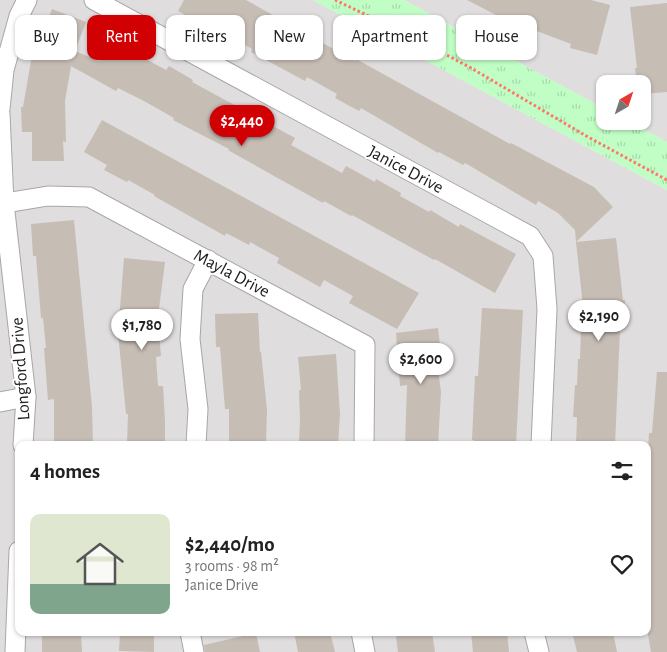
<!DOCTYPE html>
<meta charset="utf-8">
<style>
:root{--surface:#fff;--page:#f2f2f2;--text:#222;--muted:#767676;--accent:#d10003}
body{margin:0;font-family:"Alegreya Sans",sans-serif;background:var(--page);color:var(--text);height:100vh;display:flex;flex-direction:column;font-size:19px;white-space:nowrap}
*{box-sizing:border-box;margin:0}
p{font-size:16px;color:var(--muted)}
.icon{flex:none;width:28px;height:28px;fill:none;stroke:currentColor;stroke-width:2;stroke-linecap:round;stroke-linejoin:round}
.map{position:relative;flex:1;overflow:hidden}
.sheet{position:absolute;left:15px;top:441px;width:636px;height:195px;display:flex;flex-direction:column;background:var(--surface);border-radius:10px;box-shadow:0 1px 4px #0004}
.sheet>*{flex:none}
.top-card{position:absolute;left:15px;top:15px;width:638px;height:45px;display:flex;gap:10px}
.needle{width:32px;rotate:39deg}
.buttons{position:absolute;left:596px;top:75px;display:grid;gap:10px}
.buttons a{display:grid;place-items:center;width:55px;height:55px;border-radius:10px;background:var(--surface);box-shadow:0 1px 4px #0004;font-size:25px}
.price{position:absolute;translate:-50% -42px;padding:0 11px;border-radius:18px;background:#fff;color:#222;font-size:16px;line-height:32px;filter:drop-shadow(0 1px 2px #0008)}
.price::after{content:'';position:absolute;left:50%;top:30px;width:15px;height:11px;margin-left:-8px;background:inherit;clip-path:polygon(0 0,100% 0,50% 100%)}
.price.on{background:var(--accent);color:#fff}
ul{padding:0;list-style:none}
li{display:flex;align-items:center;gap:15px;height:125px;padding:0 15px}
li span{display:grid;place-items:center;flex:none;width:140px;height:100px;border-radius:10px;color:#555}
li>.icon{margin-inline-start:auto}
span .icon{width:60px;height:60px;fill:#fffc;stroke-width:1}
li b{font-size:21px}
h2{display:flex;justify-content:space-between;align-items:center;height:60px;padding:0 15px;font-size:21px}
.pill{padding:0 18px;border-radius:10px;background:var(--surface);box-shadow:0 1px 4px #0004;font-size:18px;line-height:45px}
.pill.on{background:var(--accent);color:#fff}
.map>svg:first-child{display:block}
.residential{fill:#dfdddd;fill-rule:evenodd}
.park{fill:url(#park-tufts)}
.building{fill:#c6bdb5}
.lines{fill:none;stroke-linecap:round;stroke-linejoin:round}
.minor-casing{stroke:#a7a7a7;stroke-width:21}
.path{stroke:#ff776a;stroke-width:3;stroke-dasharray:2.5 2.5;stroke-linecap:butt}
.minor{stroke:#fff;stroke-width:19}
.labels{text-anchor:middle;stroke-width:4;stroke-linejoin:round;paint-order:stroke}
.street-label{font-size:18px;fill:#202020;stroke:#fff}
</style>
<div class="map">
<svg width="667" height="652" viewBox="0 0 667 652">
<defs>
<pattern id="park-tufts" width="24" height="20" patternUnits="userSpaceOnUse" patternTransform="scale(1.25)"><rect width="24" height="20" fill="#c1fec5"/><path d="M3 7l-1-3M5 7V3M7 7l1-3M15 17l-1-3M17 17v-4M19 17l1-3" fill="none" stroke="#a6d9a9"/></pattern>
</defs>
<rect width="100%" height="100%" fill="#f2eee6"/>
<g class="residential">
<path d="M0,0H313L667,190V652H0ZM19,445H648V632H19Z"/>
<path d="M404,0H667V142L628,121H642V84H605V109Z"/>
</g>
<path class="park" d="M313,0H404L605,109V121H628L667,142V190Z"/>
<g class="building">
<path d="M184,0H246L355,61L356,59L510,144L511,143L594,187L613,207L576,242L575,230L558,213L538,201L536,205L465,163L463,165L439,152L438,153L361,108L359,111L335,98L337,94L307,77L305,81L251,52L252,49L226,34L225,37L178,11Z"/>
<path d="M467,0H591L610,5L597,55L570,48L571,44L529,28L527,31Z"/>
<path d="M667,3V92L642,94V84H637L635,68H637L630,7Z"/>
<path d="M52,9L86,22L75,51L99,61L111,40L166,70L169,66L193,80L192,82L295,138L291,145L342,173L346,166L375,182L376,179L401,193L400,196L429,212L430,210L459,227L460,224L516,254L495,293L435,259L434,260L352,215L351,216L324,201L323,203L274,176L228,150L229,149L173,120L174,118L144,101L118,88L116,91L71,66L65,101L66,142L63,141L64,161H32V132H22L21,107H23L31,61Z"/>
<path d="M102,120L419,293L397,329L349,303L353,296L324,280L320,287L277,263L279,258L250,242L249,245L226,233L225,236L154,196L155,195L128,180L127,182L104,170L107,165L84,152Z"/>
<path d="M74,220L92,407L93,445H54V399L48,400L44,348H46L43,318H41L36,256H33L31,224Z"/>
<path d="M616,238L623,300H625L623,329H620L615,445H576L577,417H573L575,385H577L578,359H580L582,297L576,242Z"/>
<path d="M124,258L165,262L156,332H159L161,356L156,357L158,386H163L165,421V445L127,444L128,414H126L118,333Z"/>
<path d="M482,308L523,310L516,445H474V440H472L475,376H478Z"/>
<path d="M258,313L260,352H261L267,410L266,445H229V409H225L220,347H216L215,314Z"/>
<path d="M438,328L441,353L436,354L441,392L438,445H405L407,385L400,386L396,333Z"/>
<path d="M336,354L340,414L338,445L299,443L300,421L299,390H301L298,357Z"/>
<path d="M657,372H667V652H651L648,635V453L649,433H652Z"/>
<path d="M42,632H81L82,652H42Z"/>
<path d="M120,632H154V652L119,651Z"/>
<path d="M294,632H330L335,652H298Z"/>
<path d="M424,632H432L435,652H398L396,636Z"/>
<path d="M471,632H507L509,652H473Z"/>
<path d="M592,632H613L617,652H577L573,636Z"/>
<path d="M256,633L260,652H205L204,645Z"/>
</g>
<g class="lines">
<defs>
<g id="minor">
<path d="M94,0L530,236L543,256L547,309L541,445"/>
<path d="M0,109L4,70L19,16L27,0"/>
<path d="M0,114L4,203L26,397L23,445"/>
<path d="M0,204L48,196L89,197L365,345L364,445"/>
<path d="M0,402L26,397"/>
<path d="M196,445L198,409L190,339L193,289L208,260"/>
<path d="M190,632L194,652"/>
<path d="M361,632L365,652"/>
<path d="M534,632L539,652"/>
<path d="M15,652L19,551"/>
</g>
</defs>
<use href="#minor" class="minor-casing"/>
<path class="path" d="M335,0L411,36L471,68L588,137L667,180"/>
<use href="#minor" class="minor"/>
</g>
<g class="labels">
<g class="street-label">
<text transform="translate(406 169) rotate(28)" y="6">Janice Drive</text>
<text transform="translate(232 273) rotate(28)" y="6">Mayla Drive</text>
<text transform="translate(20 369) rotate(-94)" y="6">Longford Drive</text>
</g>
</g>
</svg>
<div class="buttons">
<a><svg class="needle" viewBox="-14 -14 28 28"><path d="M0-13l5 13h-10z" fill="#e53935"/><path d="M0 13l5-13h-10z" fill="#767676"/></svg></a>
</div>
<b class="price on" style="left:242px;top:147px">$2,440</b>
<b class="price" style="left:599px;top:342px">$2,190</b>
<b class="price" style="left:142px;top:351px">$1,780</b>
<b class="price" style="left:421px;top:385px">$2,600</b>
<div class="top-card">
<a class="pill">Buy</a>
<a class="pill on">Rent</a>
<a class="pill">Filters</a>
<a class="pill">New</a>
<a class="pill">Apartment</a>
<a class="pill">House</a>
</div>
<section class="sheet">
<h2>4 homes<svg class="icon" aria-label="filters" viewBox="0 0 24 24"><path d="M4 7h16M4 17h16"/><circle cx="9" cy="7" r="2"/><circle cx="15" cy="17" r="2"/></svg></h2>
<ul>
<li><span style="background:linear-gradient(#dfe7d0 70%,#7fa58c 0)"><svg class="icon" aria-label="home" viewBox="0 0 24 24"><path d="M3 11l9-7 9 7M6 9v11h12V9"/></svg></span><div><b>$2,440/mo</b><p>3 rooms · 98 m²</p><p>Janice Drive</p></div><svg class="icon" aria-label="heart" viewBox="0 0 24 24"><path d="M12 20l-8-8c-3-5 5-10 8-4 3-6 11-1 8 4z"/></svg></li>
</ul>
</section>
</div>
